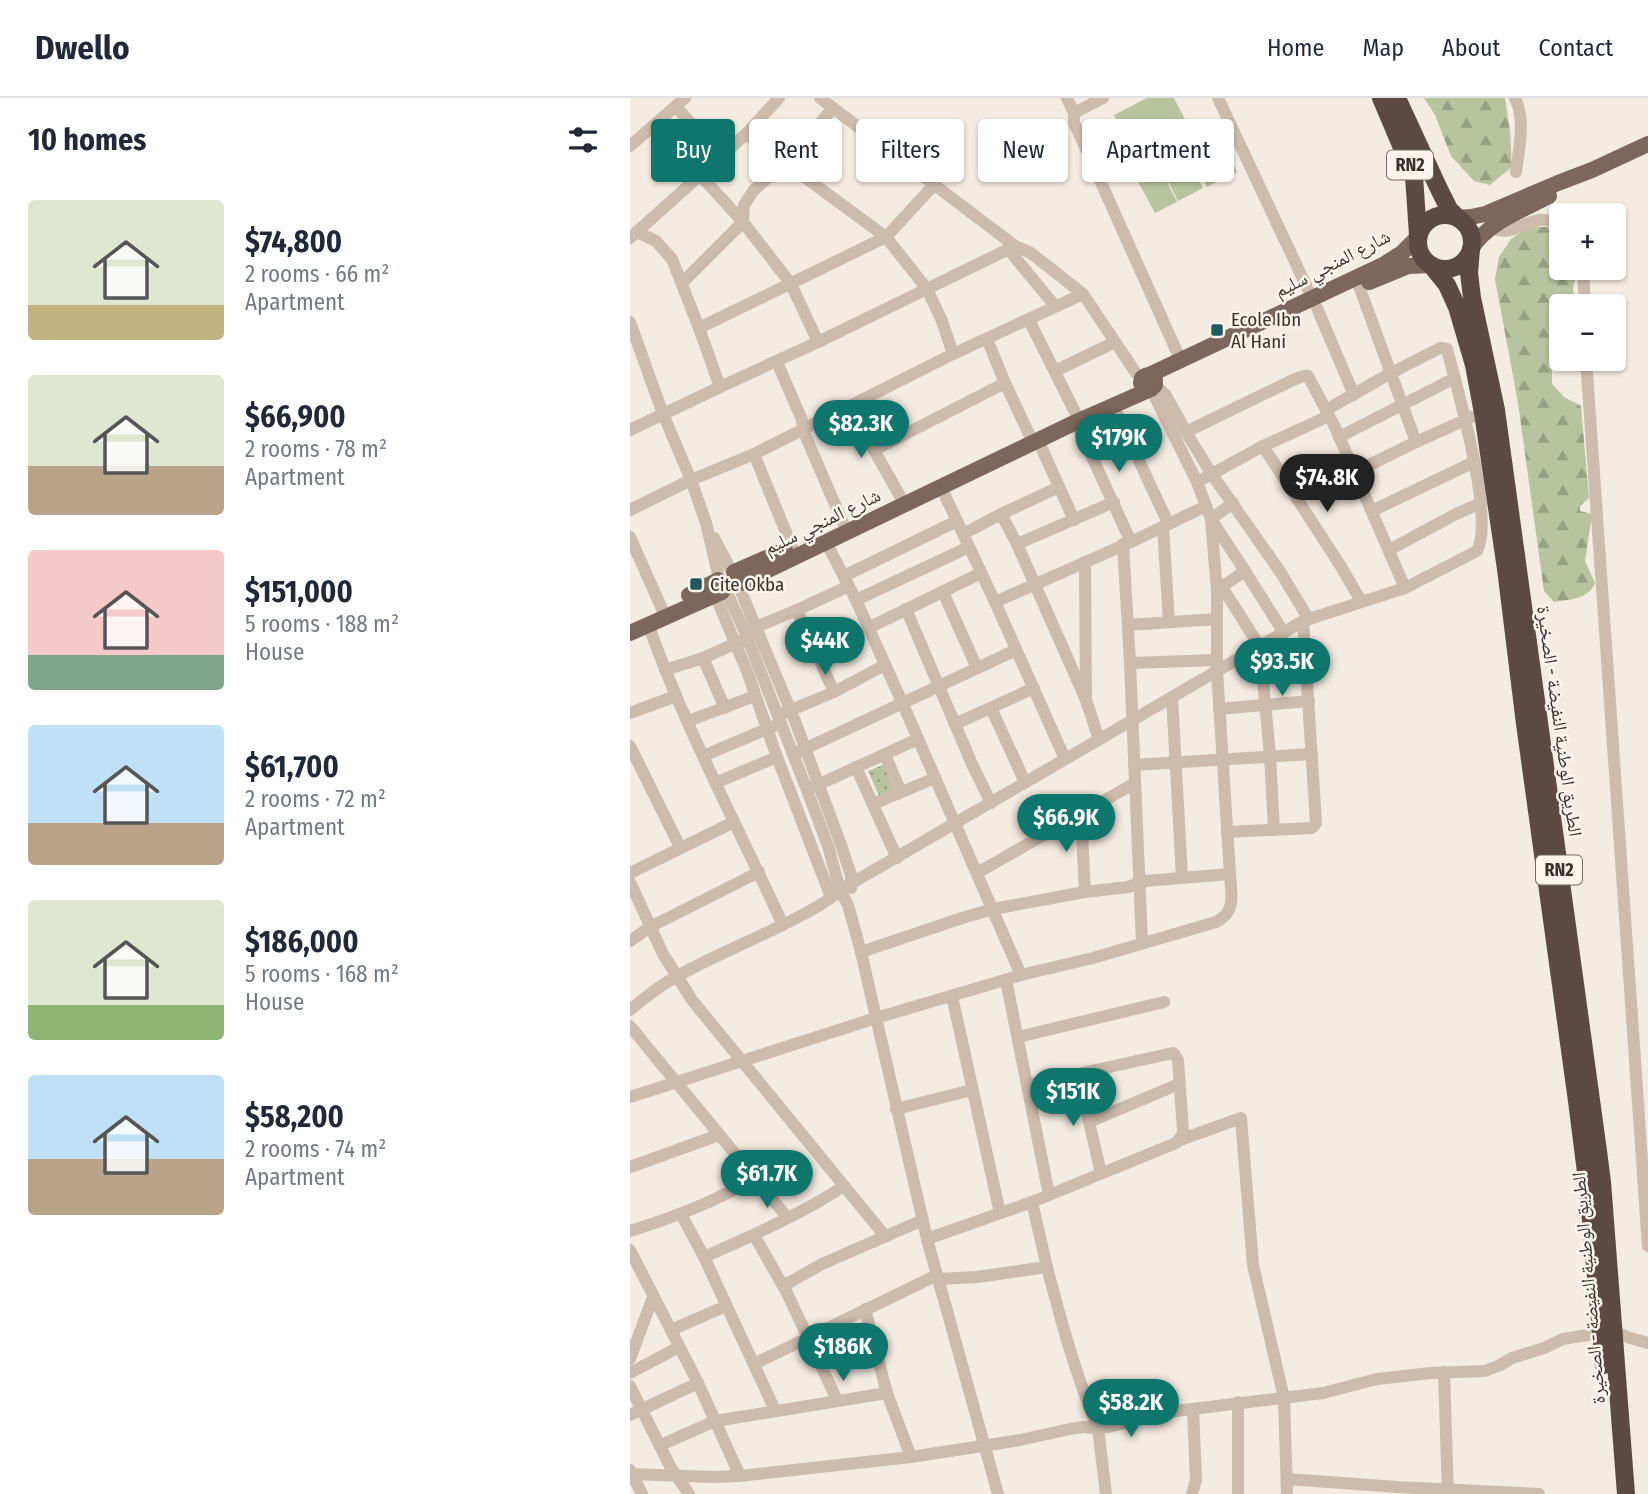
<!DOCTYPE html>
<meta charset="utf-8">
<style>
:root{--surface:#fff;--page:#f2f2f3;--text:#1f2937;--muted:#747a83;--line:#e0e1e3;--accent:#0f766e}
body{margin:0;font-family:"Fira Sans Condensed","Noto Naskh Arabic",sans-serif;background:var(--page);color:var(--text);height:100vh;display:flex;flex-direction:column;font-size:26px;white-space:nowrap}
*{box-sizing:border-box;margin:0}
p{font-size:23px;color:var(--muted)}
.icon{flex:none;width:38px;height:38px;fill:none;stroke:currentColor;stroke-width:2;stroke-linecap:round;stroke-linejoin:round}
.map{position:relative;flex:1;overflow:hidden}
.drawer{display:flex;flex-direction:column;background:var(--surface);width:630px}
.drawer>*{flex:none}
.hud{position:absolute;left:21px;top:21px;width:665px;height:63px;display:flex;gap:14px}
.tools{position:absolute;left:919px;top:105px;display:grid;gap:14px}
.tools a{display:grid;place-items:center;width:77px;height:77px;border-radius:7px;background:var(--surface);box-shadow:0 2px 5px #0004;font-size:35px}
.price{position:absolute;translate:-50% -60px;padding:0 16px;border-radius:24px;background:var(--accent);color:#fff;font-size:23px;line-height:46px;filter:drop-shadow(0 2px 4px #0008)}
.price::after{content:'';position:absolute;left:50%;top:42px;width:21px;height:16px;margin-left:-10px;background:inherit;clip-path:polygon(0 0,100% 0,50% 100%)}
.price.on{background:#222;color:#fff}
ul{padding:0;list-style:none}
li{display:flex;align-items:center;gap:21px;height:175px;padding:0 28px}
li span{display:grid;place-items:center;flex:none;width:196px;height:140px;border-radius:7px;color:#555}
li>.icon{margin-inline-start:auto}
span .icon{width:84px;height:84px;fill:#fffc;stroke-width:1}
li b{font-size:30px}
h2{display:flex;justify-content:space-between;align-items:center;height:84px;padding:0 28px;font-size:30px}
.tag{padding:0 24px;border-radius:7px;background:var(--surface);box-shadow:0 2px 5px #0004;font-size:24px;line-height:63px}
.tag.on{background:var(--accent);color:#fff}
header{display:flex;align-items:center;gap:42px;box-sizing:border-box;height:98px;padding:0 35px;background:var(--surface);border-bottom:2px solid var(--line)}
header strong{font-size:33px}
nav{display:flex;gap:38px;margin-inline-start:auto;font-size:24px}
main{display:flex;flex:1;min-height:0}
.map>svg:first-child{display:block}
.grass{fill:url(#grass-dots)}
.forest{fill:url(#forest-firs)}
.garden{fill:#b8c4a0}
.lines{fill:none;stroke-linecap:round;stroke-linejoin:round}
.minor{stroke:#cdbbac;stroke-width:12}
.major{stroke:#7d675c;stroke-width:16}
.highway{stroke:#5c4a42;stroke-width:18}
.poi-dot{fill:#1f5a5e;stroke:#fbf5ee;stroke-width:2.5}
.labels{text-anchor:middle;stroke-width:5;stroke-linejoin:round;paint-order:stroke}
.shield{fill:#fbf5ee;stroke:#756b66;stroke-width:2}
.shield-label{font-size:18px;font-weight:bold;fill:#3b302b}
.street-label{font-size:19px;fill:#3b302b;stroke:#fbf5ee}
.poi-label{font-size:19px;fill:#3b302b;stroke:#fbf5ee;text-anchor:start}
</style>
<header>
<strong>Dwello</strong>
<nav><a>Home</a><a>Map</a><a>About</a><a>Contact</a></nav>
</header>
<main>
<section class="drawer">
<h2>10 homes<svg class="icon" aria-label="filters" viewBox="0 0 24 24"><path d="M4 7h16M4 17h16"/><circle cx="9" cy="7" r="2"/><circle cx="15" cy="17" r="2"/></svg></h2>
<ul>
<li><span style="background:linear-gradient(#dfe7d0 75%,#c2b280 0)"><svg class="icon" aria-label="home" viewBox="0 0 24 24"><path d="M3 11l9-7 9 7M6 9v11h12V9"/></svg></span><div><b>$74,800</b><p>2 rooms · 66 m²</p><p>Apartment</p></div></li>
<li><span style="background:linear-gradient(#dfe7d0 65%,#b9a48a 0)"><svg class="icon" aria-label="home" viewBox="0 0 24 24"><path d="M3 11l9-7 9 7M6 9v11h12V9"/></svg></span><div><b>$66,900</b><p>2 rooms · 78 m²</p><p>Apartment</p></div></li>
<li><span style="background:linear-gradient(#f6c9c9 75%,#7fa58c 0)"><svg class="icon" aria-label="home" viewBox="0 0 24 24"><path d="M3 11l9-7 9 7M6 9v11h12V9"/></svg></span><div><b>$151,000</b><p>5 rooms · 188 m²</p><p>House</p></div></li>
<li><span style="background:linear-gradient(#bfe0f5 70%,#b9a48a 0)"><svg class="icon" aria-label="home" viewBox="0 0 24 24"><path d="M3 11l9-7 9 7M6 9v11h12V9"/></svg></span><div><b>$61,700</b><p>2 rooms · 72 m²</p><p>Apartment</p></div></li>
<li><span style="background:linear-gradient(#dfe7d0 75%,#8fb573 0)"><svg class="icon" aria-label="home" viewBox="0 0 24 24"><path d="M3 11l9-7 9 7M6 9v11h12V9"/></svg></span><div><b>$186,000</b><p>5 rooms · 168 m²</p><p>House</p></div></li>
<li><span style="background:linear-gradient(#bfe0f5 60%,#b9a48a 0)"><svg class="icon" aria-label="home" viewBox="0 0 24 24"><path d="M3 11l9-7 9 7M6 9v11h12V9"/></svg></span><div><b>$58,200</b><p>2 rooms · 74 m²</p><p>Apartment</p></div></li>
</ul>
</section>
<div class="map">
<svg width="1018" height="1396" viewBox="0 0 1018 1396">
<defs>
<pattern id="grass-dots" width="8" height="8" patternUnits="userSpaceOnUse" patternTransform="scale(1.75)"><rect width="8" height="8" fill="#b8c4a0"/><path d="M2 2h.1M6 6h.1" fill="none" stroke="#97a083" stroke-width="1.8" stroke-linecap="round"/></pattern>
<pattern id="forest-firs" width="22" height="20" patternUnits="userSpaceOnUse" patternTransform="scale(1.75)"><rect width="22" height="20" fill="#b8c4a0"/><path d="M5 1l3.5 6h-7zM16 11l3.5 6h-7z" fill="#97a083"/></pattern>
</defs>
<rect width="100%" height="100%" fill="#f4ebe1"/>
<path class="grass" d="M255,666L267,693L250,700L238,673Z"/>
<g class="forest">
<path d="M794,0H875L880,33L882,69L860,87L844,83L821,58L805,17Z"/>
<path d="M899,129H917L931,136V170H947C948,178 943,184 943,192C944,198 947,201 945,208H931V260L922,262V286L934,299L951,308L959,400L950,408V413L962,416L955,463L965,485C958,502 940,501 924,504L914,493L888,305L865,181L869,159L881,141Z"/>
</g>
<g class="garden">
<path d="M517,0H544L557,25L503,53L484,17Z"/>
<path d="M585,29L607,74L577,89L555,44Z"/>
<path d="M550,45L573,90L548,103L525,58Z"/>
<path d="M529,68L547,104L525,115L506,80Z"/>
</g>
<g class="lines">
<g class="minor">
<path d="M190,0L385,148L401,155L453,196L506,275L512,280"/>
<path d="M437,0L444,15V25L447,31L551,263"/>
<path d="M588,0L682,200"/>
<path d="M885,0C896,23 889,49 886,74"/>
<path d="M46,9L91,59"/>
<path d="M444,15L473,0"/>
<path d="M116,36L256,139L297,191L312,223L323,256"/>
<path d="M0,48L55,0"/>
<path d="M70,77L113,124L161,186L188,244"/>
<path d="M860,129C882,139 888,126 909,122C916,121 923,123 931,125"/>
<path d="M7,134L26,143L42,161L69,230L90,289"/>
<path d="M0,140L116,36L149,0"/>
<path d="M378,151L425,208"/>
<path d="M953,170L955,208"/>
<path d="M52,185L113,124L114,107L124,92L155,65L203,10"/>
<path d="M729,188L786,344"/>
<path d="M687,210L724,297"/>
<path d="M399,222L445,314"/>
<path d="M0,224L33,316L61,382L76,425L89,480"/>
<path d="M69,230L256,139L303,88"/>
<path d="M357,241L375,285L399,336"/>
<path d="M956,261L1018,1148"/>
<path d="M147,264L172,322L173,332L213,425"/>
<path d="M425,273L485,244"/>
<path d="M525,287L535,296L556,334L581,375L651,475L678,520"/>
<path d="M521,291L567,384"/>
<path d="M483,307L538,425"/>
<path d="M215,311L244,352L270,398"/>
<path d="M446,324L501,444"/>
<path d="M0,332L90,289L188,244L385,148"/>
<path d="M556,334L665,281L674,278H678L705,329L775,490"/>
<path d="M709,339L825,280"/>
<path d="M408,342L444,422"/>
<path d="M633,348L710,467L731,503"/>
<path d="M244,352L375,285"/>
<path d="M124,356L162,449"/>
<path d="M725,374L786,344L842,319"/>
<path d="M311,389L365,504L435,661"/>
<path d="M664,396L723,369"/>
<path d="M603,405L581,421L615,473"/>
<path d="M0,412L61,382L124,356L323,256L453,196"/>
<path d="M742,413L844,364"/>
<path d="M371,416L387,446L456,602L469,641"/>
<path d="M533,429L539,524"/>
<path d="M333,436L371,416L429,389"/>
<path d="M0,439L32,511"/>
<path d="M84,440L102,474"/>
<path d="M196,444L226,502L272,604L391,877"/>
<path d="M387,446L484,404"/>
<path d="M493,446L500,565L512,845"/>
<path d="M759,452L826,416L851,405"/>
<path d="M455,464L456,599"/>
<path d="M214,478L327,423"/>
<path d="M592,489L630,549L640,658L644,732"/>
<path d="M110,491L165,623L210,744L221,777V790"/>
<path d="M587,492L615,473L654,535"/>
<path d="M313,494L347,570"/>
<path d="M85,497L117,573L147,659L201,799"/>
<path d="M98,497L115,534L177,692L198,748L210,792L218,807L231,854L297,1141L368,1396"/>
<path d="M226,502L339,449"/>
<path d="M365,504L501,444L576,408"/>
<path d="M276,511L342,666L361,705"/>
<path d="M18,526C55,630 107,727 153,827"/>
<path d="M498,527L587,521"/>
<path d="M238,530L351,475"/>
<path d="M119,532L167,512"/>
<path d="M73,560L95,610"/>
<path d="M500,565L587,562"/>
<path d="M35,572L73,560L111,543"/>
<path d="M204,594L167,512L219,488"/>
<path d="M542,599L552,779"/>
<path d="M361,610L395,684"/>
<path d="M589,611L679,603"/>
<path d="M0,615L46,598"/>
<path d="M154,615L204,594L255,567"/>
<path d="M58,623L125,598"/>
<path d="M325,626L404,590"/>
<path d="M0,648L50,749"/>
<path d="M168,654L386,552"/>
<path d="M255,657L271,694"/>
<path d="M73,658L144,628"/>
<path d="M504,667L682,656"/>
<path d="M226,669L267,760"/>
<path d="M85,685L147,659"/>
<path d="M183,689L288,641"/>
<path d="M243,706L305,680"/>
<path d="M451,716L455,794"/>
<path d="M597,734L681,730L684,728L686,725L673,523"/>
<path d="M0,775L104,724"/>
<path d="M347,775L505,685"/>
<path d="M0,784L33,856L62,902L255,1138"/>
<path d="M0,843L20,829L129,774"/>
<path d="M231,854L332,820L363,811L455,794L498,789L515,783L600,776L587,573V492L585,469L581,421L567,384L633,348L699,318"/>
<path d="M376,882L419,1097"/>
<path d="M322,898L370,1115"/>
<path d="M0,912C14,900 28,889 44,880C73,863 105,850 136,835C157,825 194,808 210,792L673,523L775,490L847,453C865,420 827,290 817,251L810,250L761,275L696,312"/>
<path d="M0,928L157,1119"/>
<path d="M388,939L534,904"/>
<path d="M448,977L471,1075"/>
<path d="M0,999L246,920L391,877L463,860L586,824C607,814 601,795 600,776"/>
<path d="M266,1011L342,992"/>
<path d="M459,1024L549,986"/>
<path d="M550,1042L611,1020L623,1167L654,1300L657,1396"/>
<path d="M0,1069L89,1037"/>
<path d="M402,1104L417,1169"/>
<path d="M51,1116L74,1159L145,1312"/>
<path d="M0,1133C44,1119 85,1104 125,1080"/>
<path d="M124,1137L157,1195L207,1302"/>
<path d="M297,1141L402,1104L546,1045L552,1038L553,1033L548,962L545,957L543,955L397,987"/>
<path d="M0,1152L68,1285L110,1378"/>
<path d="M74,1159C121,1138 170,1117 214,1088"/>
<path d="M153,1188L192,1166L293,1122"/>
<path d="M235,1211L257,1295"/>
<path d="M41,1232L96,1208"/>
<path d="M0,1261L23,1199"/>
<path d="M124,1266L307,1177"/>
<path d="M814,1274L818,1396"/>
<path d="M0,1275L49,1249"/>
<path d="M0,1288L40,1368L59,1396"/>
<path d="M608,1304V1396"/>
<path d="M0,1317L68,1285"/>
<path d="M31,1347L85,1323L257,1295L281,1359"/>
<path d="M0,1372L12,1396"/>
<path d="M0,1376L83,1379L110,1378L281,1359L390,1342L440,1331L453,1329L468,1330C446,1278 431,1223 417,1169L347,1179L308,1181"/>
<path d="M657,1381L767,1389L909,1396"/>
<path d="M476,1396L468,1330L478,1329L546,1313L693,1295L747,1281L801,1275L855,1273L870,1267L882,1260L914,1250L933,1241L983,1233L1000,1240L1018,1245"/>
<path d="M562,1396L566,1382L563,1311"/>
</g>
<g class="major">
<path d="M828,120L841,119L855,116L928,85L962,72L1018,46"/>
<path d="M841,151C858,124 891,113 919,98"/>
<path d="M739,184L778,168L801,167"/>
<path d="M517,278L753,167L772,155L788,139"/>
<path d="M104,474L155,452"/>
<path d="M111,485L446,324L521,291L525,287V282C521,277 517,276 512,280L511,285L513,290L518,292"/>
<path d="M59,497L88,482"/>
<path d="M0,535L92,494"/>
</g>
<g class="highway">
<path d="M751,0L784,78L788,137"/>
<path d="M767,0L809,91L819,111L828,120"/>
<circle cx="815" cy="144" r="27"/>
<path d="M841,151L839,175L842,200L866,312L968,1053L972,1084L996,1396"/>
<path d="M801,167L817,187L827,209L844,267L853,315L876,471L895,626L947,1003L958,1090L974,1267"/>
</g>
</g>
<g class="poi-dot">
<rect x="580" y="225" width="14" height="14" rx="3.5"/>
<rect x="59" y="479" width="14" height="14" rx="3.5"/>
</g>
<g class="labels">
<g class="shield">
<rect x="757" y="52.5" width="46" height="29" rx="5"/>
<rect x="906" y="757.5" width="46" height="29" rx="5"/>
</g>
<g class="shield-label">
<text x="780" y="73">RN2</text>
<text x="929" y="778">RN2</text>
</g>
<g class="street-label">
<text transform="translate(702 165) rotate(-27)" y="7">شارع المنجي سليم</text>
<text transform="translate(192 423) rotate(-26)" y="7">شارع المنجي سليم</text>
<text transform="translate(930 623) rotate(82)" y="7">الطريق الوطنية النفيضة - الصخيرة</text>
<text transform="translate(958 1190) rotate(-95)" y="7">الطريق الوطنية النفيضة - الصخيرة</text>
</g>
<g class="poi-label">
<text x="601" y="228">Ecole Ibn<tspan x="601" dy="22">Al Hani</tspan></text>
<text x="80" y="493">Cite Okba</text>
</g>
</g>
</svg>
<div class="tools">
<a>+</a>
<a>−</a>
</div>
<b class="price" style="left:231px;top:362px">$82.3K</b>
<b class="price" style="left:489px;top:376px">$179K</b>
<b class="price on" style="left:697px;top:416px">$74.8K</b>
<b class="price" style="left:195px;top:579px">$44K</b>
<b class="price" style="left:652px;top:600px">$93.5K</b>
<b class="price" style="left:436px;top:756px">$66.9K</b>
<b class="price" style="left:443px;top:1030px">$151K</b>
<b class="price" style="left:137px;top:1112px">$61.7K</b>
<b class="price" style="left:213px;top:1285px">$186K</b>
<b class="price" style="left:501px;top:1341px">$58.2K</b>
<div class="hud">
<a class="tag on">Buy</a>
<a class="tag">Rent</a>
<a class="tag">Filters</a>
<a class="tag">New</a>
<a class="tag">Apartment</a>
</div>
</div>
</main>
